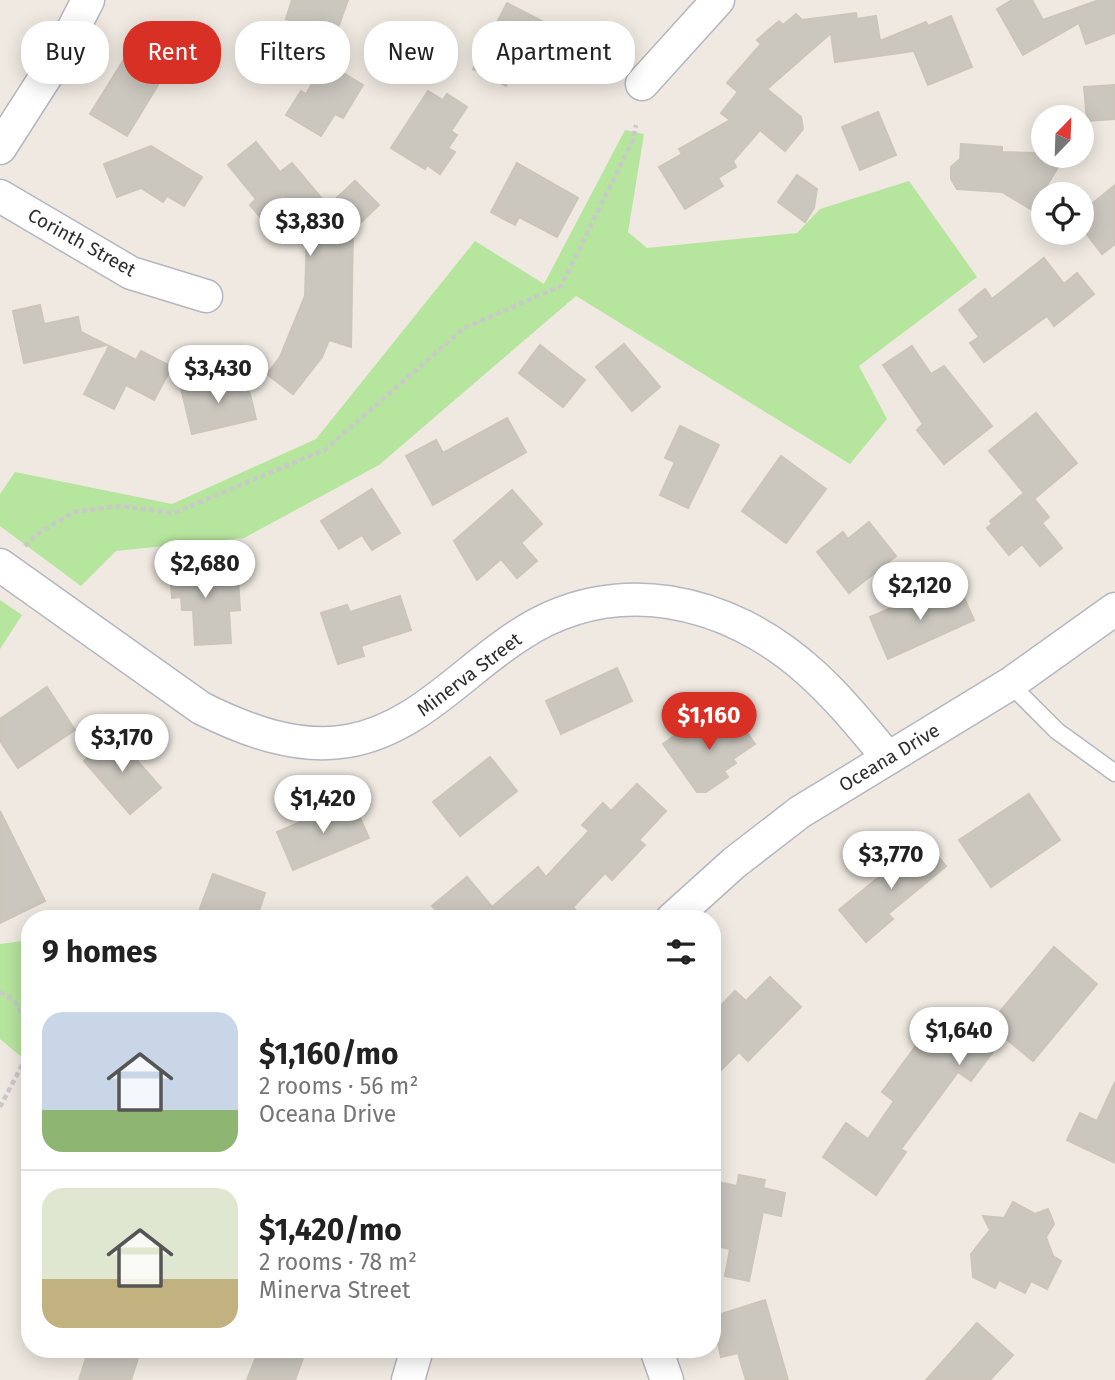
<!DOCTYPE html>
<meta charset="utf-8">
<style>
:root{--surface:#fff;--page:#f2f2f2;--text:#222;--muted:#767676;--line:#e0e0e0;--accent:#d93025}
body{margin:0;font-family:"Fira Sans",sans-serif;background:var(--page);color:var(--text);height:100vh;display:flex;flex-direction:column;font-size:26px;white-space:nowrap}
*{box-sizing:border-box;margin:0}
p{font-size:23px;color:var(--muted)}
.icon{flex:none;width:38px;height:38px;fill:none;stroke:currentColor;stroke-width:2;stroke-linecap:round;stroke-linejoin:round}
.map{position:relative;flex:1;overflow:hidden}
.drawer{position:absolute;left:21px;top:910px;width:700px;height:448px;display:flex;flex-direction:column;background:var(--surface);border-radius:28px;box-shadow:0 4px 18px #0003}
.drawer>*{flex:none}
.guide{position:absolute;left:21px;top:21px;width:700px;height:63px;display:flex;gap:14px}
.needle{width:46px;rotate:23deg}
.tools{position:absolute;left:1031px;top:105px;display:grid;gap:14px}
.tools a{display:grid;place-items:center;width:63px;height:63px;border-radius:50%;background:var(--surface);box-shadow:0 4px 18px #0003;font-size:35px}
.price{position:absolute;translate:-50% -60px;padding:0 16px;border-radius:24px;background:#fff;color:#222;font-size:23px;line-height:46px;filter:drop-shadow(0 2px 4px #0008)}
.price::after{content:'';position:absolute;left:50%;top:42px;width:21px;height:16px;margin-left:-10px;background:inherit;clip-path:polygon(0 0,100% 0,50% 100%)}
.price.current{background:var(--accent);color:#fff}
ul{padding:0;list-style:none}
li{display:flex;align-items:center;gap:21px;height:175px;padding:0 21px}
li+li{border-top:2px solid var(--line)}
li span{display:grid;place-items:center;flex:none;width:196px;height:140px;border-radius:21px;color:#555}
li>.icon{margin-inline-start:auto}
span .icon{width:84px;height:84px;fill:#fffc;stroke-width:1}
li b{font-size:30px}
h2{display:flex;justify-content:space-between;align-items:center;height:84px;padding:0 21px;font-size:30px}
.tag{padding:0 24px;border-radius:28px;background:var(--surface);box-shadow:0 4px 18px #0003;font-size:24px;line-height:63px}
.tag.current{background:var(--accent);color:#fff}
.map>svg:first-child{display:block}
.green{fill:#b6e59e}
.building{fill:#cbc7bf;stroke:#cbc5ba;stroke-width:2}
.lines{fill:none;stroke-linecap:round;stroke-linejoin:round}
.lane-casing{stroke:#b4b7c1;stroke-width:19}
.street-casing{stroke:#b4b7c1;stroke-width:35}
.path{stroke:#c9c9c9;stroke-width:4.5;stroke-dasharray:5 3.5;stroke-linecap:butt}
.lane{stroke:#fff;stroke-width:16}
.street{stroke:#fff;stroke-width:32}
.labels{text-anchor:middle;stroke-width:5;stroke-linejoin:round;paint-order:stroke}
.street-label{font-size:19px;fill:#2e2e2e;stroke:#fff}
</style>
<div class="map">
<svg width="1115" height="1380" viewBox="0 0 1115 1380">
<rect width="100%" height="100%" fill="#efe9e1"/>
<g class="green">
<path d="M625,130L644,134L628,232L647,248L797,233L820,209L909,181L977,277L859,366L887,419L850,464L576,296L379,465L244,538L116,551L81,586L0,526V494L15,472L172,504L316,439L475,241L544,284Z"/>
<path d="M0,600L22,615L0,649Z"/>
<path d="M30,940V1064L0,1039V944Z"/>
</g>
<g class="building">
<path d="M292,0H348L335,36L286,19Z"/>
<path d="M1012,0H1032L1043,20L1099,0H1115V33L1086,44L1079,23L1023,55L997,9Z"/>
<path d="M507,3L573,37L555,73L522,56L506,86L473,69Z"/>
<path d="M856,13L857,19L876,16L880,41L926,22L928,26L951,16L972,67L928,85L914,51L835,62L831,33L767,89L801,117L803,129L785,151L760,130L733,161L736,167L718,178L723,186L685,209L659,167L682,154L679,149L730,120L721,113L738,92L727,83L761,44L757,40L779,21L783,25L796,14L802,20Z"/>
<path d="M131,48L167,70L127,136L90,114Z"/>
<path d="M325,62L363,85L343,118L335,114L321,136L286,115L301,91L306,94Z"/>
<path d="M1115,85V119L1087,121L1084,87Z"/>
<path d="M428,91L443,100L447,94L467,107L451,131L457,135L448,148L455,152L440,174L427,165L425,169L391,148Z"/>
<path d="M878,112L896,155L860,170L842,127Z"/>
<path d="M256,142L280,172L292,163L328,206L355,181L379,205L353,230L351,347L329,340L322,357L293,394L267,374L280,357L305,296L308,199L270,229L250,205L256,199L228,165Z"/>
<path d="M961,144L1002,147V152L1034,153L1058,167L1032,210L1002,192L957,189L951,179V167L960,159Z"/>
<path d="M151,146L202,177L184,206L167,196L163,202L141,188L117,197L104,164Z"/>
<path d="M517,163L578,198L557,237L519,217L515,225L491,212Z"/>
<path d="M797,175L817,189L814,208L805,222L778,202Z"/>
<path d="M1115,185V244L1102,254L1082,228V212Z"/>
<path d="M1044,258L1064,284L1077,273L1094,294L1054,326L1047,316L984,362L970,343L979,337L959,310L985,289L992,299Z"/>
<path d="M40,305L44,324L78,317L81,332L107,345L24,363L13,311Z"/>
<path d="M624,344L660,387L632,411L596,367Z"/>
<path d="M540,345L585,380L563,407L519,373Z"/>
<path d="M109,346L136,360L141,351L172,367L154,400L126,385L114,409L84,394Z"/>
<path d="M912,346L931,374L944,366L992,426L944,464L917,430L923,424L883,365Z"/>
<path d="M230,376L231,385L247,382L256,419L192,434L181,388Z"/>
<path d="M1036,413L1077,463L1034,499L1049,517L1042,523L1062,548L1040,566L1022,544L1009,555L987,528L992,524L990,521L1024,493L989,451Z"/>
<path d="M507,418L526,452L433,505L406,456L436,440L443,453Z"/>
<path d="M680,426L719,445L688,508L660,495L675,462L665,458Z"/>
<path d="M781,456L826,489L786,543L742,511Z"/>
<path d="M372,489L400,533L372,550L362,535L339,549L321,521Z"/>
<path d="M512,490L542,524L521,543L537,561L517,578L501,559L477,580L454,541Z"/>
<path d="M869,522L896,556L849,593L817,552L843,532L848,539Z"/>
<path d="M206,559L207,578L238,577L240,610L229,611L231,643L195,645L193,610H182L181,597L172,598L169,561Z"/>
<path d="M960,589L974,620L888,659L870,617L921,595L924,604Z"/>
<path d="M400,596L411,630L361,646L364,656L338,664L321,613L347,605L350,612Z"/>
<path d="M617,668L632,701L561,734L546,701Z"/>
<path d="M47,687L75,730L18,768L0,741V719Z"/>
<path d="M734,714L755,744L733,759L736,763L724,771L728,777L706,792H697L663,744L695,721L704,734Z"/>
<path d="M114,734L161,788L130,814L84,761Z"/>
<path d="M490,757L517,791L460,836L433,802Z"/>
<path d="M637,784L666,811L639,840L645,845L612,880L605,873L573,907L583,919H443L432,906L467,877L492,907L538,867L546,877L589,831L582,825L603,803L611,811Z"/>
<path d="M1029,794L1060,840L991,887L959,840Z"/>
<path d="M352,800L369,838L293,870L277,832Z"/>
<path d="M0,811L45,901L0,923Z"/>
<path d="M924,840L946,866L888,914L893,919L866,942L839,910Z"/>
<path d="M213,874L265,893L256,919H196Z"/>
<path d="M1054,947L1097,984L1033,1061L1004,1037L971,1081L958,1072L901,1149L906,1152L876,1195L823,1157L846,1123L868,1139L894,1101L882,1092L932,1024L968,1050Z"/>
<path d="M770,977L801,1007L748,1061L739,1052L712,1079V1015L735,991L746,1001Z"/>
<path d="M1115,1082V1163L1067,1140L1080,1113L1097,1121Z"/>
<path d="M739,1175L765,1180L763,1188L785,1193L781,1216L763,1212L749,1281L725,1276L730,1249L712,1245L722,1183L737,1186Z"/>
<path d="M1013,1202L1035,1214L1048,1209L1054,1224L1046,1237L1053,1256L1061,1261L1047,1289L1031,1281L1025,1293L999,1280L995,1288L973,1277L971,1254L990,1230L983,1216L1004,1218Z"/>
<path d="M765,1300L788,1380H746L738,1353L721,1357L712,1317Z"/>
<path d="M977,1323L1013,1355L990,1380H926Z"/>
<path d="M89,1349H141L131,1380H79Z"/>
<path d="M259,1349H286L304,1355L295,1380H247Z"/>
</g>
<g class="lines">
<defs>
<path id="lane" d="M1010,684L1057,731L1115,773"/>
<g id="street">
<path d="M642,84L718,0"/>
<path d="M0,148L62,51L88,0"/>
<path d="M0,196L131,273L206,296"/>
<path d="M0,565L201,708C245,730 297,750 348,741C417,729 462,672 518,636C614,572 728,598 810,672C839,698 863,728 888,758"/>
<path d="M672,919L734,863L800,812L1010,684L1115,609"/>
<path d="M656,1349L667,1380"/>
<path d="M408,1380L417,1349"/>
</g>
</defs>
<use href="#lane" class="lane-casing"/>
<use href="#street" class="street-casing"/>
<g class="path">
<path d="M25,546L37,534L74,512L120,506L174,513L326,449L464,328L561,286L633,140L636,125"/>
<path d="M0,992L13,1000L30,1024"/>
<path d="M0,1107L30,1050"/>
</g>
<use href="#lane" class="lane"/>
<use href="#street" class="street"/>
</g>
<g class="labels">
<g class="street-label">
<text transform="translate(82 242) rotate(29)" y="7">Corinth Street</text>
<text transform="translate(469 674) rotate(-37)" y="7">Minerva Street</text>
<text transform="translate(889 757) rotate(-31)" y="7">Oceana Drive</text>
</g>
</g>
</svg>
<div class="tools">
<a><svg class="needle" viewBox="-14 -14 28 28"><path d="M0-13l5 13h-10z" fill="#e53935"/><path d="M0 13l5-13h-10z" fill="#767676"/></svg></a>
<a><svg class="icon" aria-label="locate" viewBox="0 0 24 24"><circle cx="12" cy="12" r="6"/><path d="M12 2v4M12 18v4M2 12h4M18 12h4"/></svg></a>
</div>
<b class="price" style="left:310px;top:258px">$3,830</b>
<b class="price" style="left:218px;top:405px">$3,430</b>
<b class="price" style="left:205px;top:600px">$2,680</b>
<b class="price" style="left:920px;top:622px">$2,120</b>
<b class="price current" style="left:709px;top:752px">$1,160</b>
<b class="price" style="left:122px;top:774px">$3,170</b>
<b class="price" style="left:323px;top:835px">$1,420</b>
<b class="price" style="left:891px;top:891px">$3,770</b>
<b class="price" style="left:959px;top:1067px">$1,640</b>
<div class="guide">
<a class="tag">Buy</a>
<a class="tag current">Rent</a>
<a class="tag">Filters</a>
<a class="tag">New</a>
<a class="tag">Apartment</a>
</div>
<section class="drawer">
<h2>9 homes<svg class="icon" aria-label="filters" viewBox="0 0 24 24"><path d="M4 7h16M4 17h16"/><circle cx="9" cy="7" r="2"/><circle cx="15" cy="17" r="2"/></svg></h2>
<ul>
<li><span style="background:linear-gradient(#c9d6e8 70%,#8fb573 0)"><svg class="icon" aria-label="home" viewBox="0 0 24 24"><path d="M3 11l9-7 9 7M6 9v11h12V9"/></svg></span><div><b>$1,160/mo</b><p>2 rooms · 56 m²</p><p>Oceana Drive</p></div></li>
<li><span style="background:linear-gradient(#dfe7d0 65%,#c2b280 0)"><svg class="icon" aria-label="home" viewBox="0 0 24 24"><path d="M3 11l9-7 9 7M6 9v11h12V9"/></svg></span><div><b>$1,420/mo</b><p>2 rooms · 78 m²</p><p>Minerva Street</p></div></li>
</ul>
</section>
</div>
